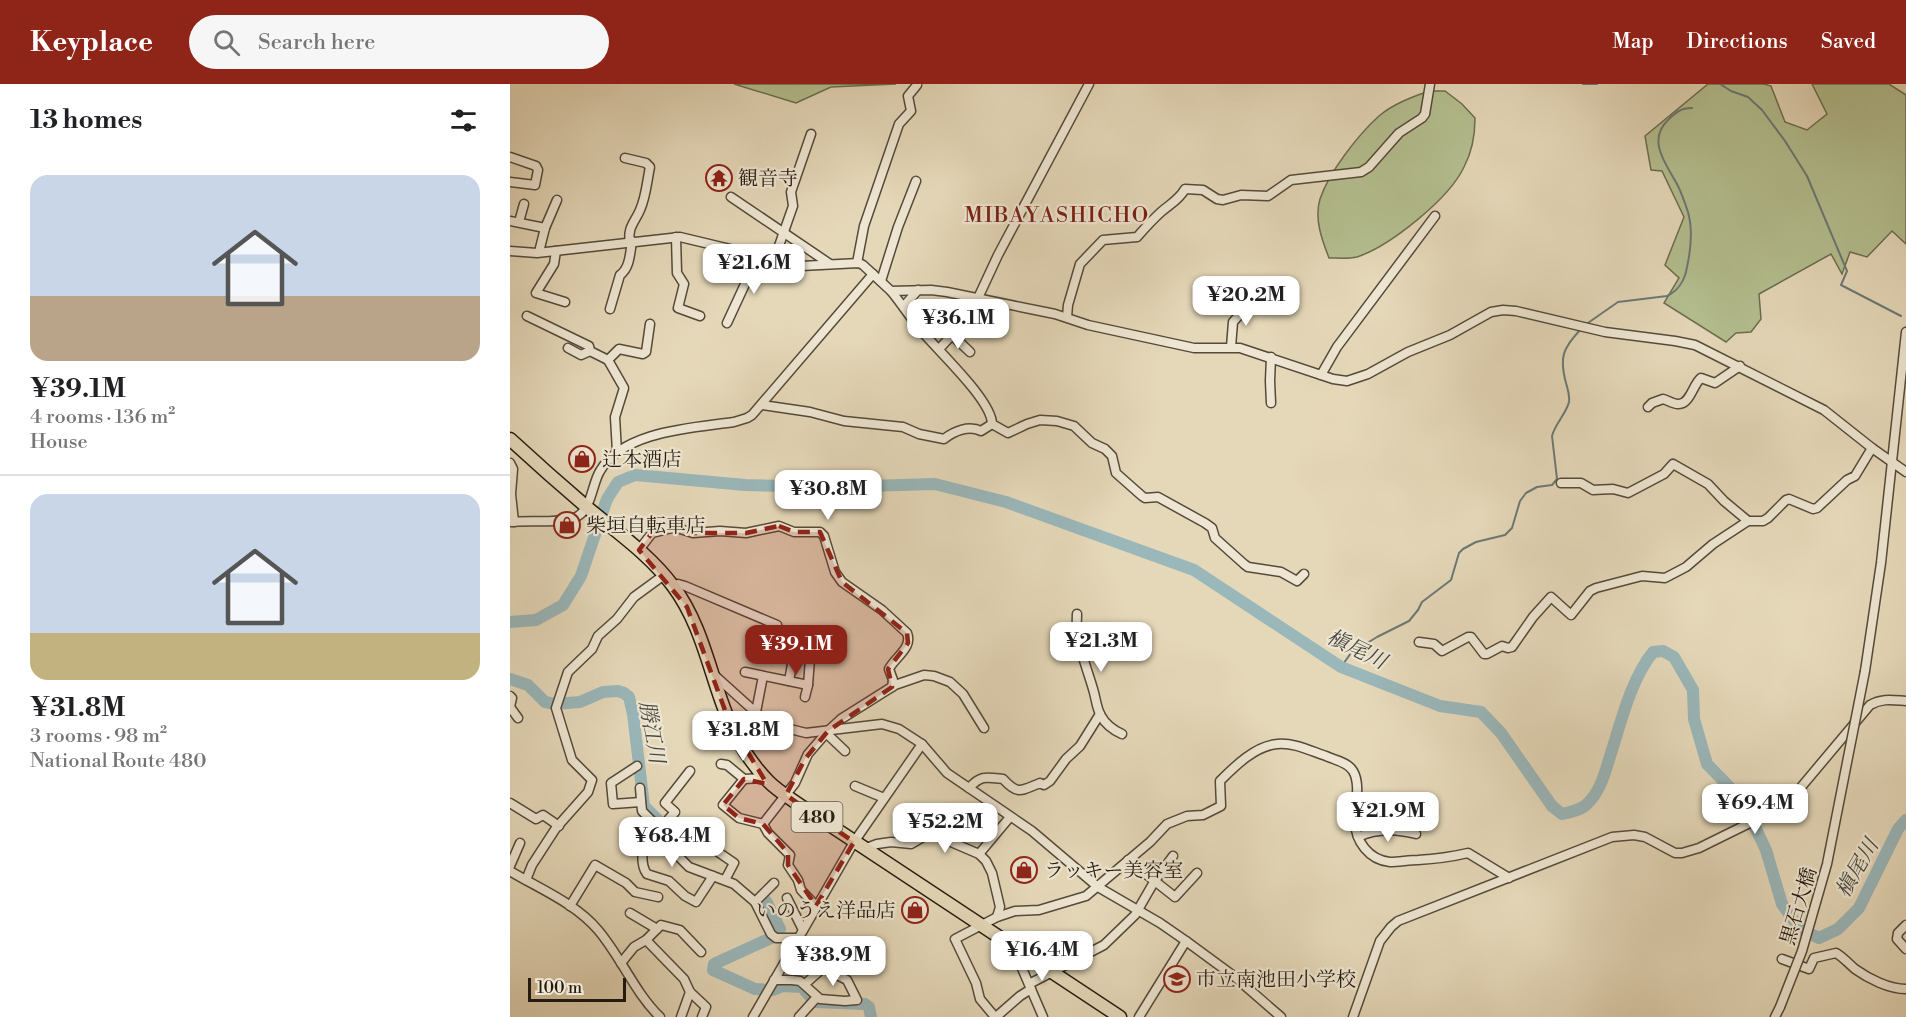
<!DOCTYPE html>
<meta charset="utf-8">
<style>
:root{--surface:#fff;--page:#f6f6f6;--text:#202124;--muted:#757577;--line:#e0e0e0;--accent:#8f2418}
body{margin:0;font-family:"Libre Bodoni","Noto Serif JP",serif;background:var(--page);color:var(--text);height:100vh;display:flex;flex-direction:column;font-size:22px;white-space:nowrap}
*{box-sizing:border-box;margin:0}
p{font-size:20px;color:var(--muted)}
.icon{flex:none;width:33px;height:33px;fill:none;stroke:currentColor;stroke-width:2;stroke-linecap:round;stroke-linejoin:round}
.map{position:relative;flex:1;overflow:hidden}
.details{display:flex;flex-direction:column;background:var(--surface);width:510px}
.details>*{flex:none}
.scale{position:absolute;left:18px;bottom:15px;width:98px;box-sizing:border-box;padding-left:6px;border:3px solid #251b0f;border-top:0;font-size:16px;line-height:21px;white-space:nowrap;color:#251b0f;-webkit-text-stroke:4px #eee6d2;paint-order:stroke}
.price{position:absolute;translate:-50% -51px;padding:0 14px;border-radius:12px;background:#fff;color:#222;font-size:20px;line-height:39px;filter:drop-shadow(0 2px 3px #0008)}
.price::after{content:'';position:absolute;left:50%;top:36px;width:18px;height:14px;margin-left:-9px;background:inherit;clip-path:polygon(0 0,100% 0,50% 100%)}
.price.current{background:var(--accent);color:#fff}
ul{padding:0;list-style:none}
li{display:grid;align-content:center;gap:12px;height:318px;padding:0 30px}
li+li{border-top:2px solid var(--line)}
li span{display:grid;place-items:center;height:186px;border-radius:18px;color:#555}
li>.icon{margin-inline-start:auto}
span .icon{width:108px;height:108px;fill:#fffc;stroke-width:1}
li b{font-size:26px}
h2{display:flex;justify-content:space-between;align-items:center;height:72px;padding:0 30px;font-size:26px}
header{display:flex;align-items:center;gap:36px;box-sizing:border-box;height:84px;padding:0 30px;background:var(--accent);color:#fff}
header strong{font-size:28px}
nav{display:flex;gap:33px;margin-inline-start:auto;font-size:21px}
.search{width:420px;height:54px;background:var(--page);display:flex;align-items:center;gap:15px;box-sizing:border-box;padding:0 21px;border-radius:33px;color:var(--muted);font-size:22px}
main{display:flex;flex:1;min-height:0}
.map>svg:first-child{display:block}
.green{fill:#b4bf90;stroke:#6c6d50;stroke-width:1.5}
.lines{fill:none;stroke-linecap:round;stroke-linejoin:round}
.stream{stroke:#6b7976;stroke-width:2}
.river{stroke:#9ab7ba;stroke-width:12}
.minor-casing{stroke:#554a3a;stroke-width:11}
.highway-casing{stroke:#251b0f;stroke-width:15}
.minor{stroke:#eee6d2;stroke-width:8}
.highway{stroke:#e5d8b9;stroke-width:12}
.minor-bridge-casing{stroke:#554a3a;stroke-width:11;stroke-linecap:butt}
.minor-bridge{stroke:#eee6d2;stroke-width:8}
.marked{fill:#8f2418;fill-opacity:0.2;stroke:#8f2418;stroke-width:4.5;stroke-dasharray:12 8;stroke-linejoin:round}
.labels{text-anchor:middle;stroke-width:4.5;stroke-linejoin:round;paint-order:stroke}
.shield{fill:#eee6d2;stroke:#61584a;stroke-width:1.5}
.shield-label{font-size:18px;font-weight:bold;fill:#251b0f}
.poi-label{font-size:20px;fill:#251b0f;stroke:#eee6d2;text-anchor:start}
.street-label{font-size:20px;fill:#251b0f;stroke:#eee6d2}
.neighbourhood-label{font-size:21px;letter-spacing:1.5px;fill:#7a1f14;stroke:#eee6d2}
.water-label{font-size:21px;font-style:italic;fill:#484a42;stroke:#eee6d2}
</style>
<header>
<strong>Keyplace</strong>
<div class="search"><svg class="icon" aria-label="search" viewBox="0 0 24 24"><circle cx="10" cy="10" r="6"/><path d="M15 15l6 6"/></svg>Search here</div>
<nav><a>Map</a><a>Directions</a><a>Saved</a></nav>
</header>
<main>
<section class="details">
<h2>13 homes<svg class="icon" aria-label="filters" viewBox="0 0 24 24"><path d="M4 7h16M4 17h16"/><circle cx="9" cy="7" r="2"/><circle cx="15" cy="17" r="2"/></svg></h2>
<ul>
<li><span style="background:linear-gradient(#c9d6e8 65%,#b9a48a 0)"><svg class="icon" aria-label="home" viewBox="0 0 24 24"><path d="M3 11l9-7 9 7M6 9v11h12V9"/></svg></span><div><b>¥39.1M</b><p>4 rooms · 136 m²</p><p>House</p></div></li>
<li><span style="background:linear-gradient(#c9d6e8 75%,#c2b280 0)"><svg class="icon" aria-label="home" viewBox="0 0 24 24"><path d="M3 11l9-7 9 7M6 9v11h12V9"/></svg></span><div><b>¥31.8M</b><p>3 rooms · 98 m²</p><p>National Route 480</p></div></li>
</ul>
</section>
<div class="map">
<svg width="1396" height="933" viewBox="0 0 1396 933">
<rect width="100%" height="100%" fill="#e5d8b9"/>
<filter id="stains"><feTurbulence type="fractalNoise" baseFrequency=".00333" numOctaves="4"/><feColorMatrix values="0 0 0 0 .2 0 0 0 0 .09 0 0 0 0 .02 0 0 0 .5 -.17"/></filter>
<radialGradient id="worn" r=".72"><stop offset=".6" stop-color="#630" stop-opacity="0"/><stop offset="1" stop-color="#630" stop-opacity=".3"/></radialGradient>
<g class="green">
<path d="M224,0H386L321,3L286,19Z"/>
<path d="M1198,0H1254L1261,2L1275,38L1297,46L1317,30L1302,0H1379L1396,11V160L1382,147L1357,173L1340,168L1332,190L1321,170L1249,210L1251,235L1241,248L1226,249L1216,258L1154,219L1169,194L1155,181L1174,133L1152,87L1141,86L1135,52Z"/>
<path d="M919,7H935L952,20L965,34C965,51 962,68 954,83C939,115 880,162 847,173C838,175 828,174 819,174C812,156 804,135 810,115C819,88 848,51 869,32C883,20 902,13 919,7Z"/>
</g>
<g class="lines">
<g class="stream">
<path d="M1073,0H1087"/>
<path d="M1210,0L1221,7L1238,13L1252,26L1275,57L1297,92L1337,187L1331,201L1391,232"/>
<path d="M1075,241L1108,218L1157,212C1168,207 1175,196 1177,183C1181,165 1183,146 1178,128C1175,119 1172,110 1168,102C1157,81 1136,57 1158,36C1166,28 1171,24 1182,24"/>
<path d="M831,583L841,569L867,553L899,537L908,526L912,518L941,496L949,469L953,465L966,458L995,451L1002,444L1010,417L1016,409L1027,403L1042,401L1047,395L1042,352C1045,340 1056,330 1059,318C1060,311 1058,306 1056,299C1049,273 1053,264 1071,245"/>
</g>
<g class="river">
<path d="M0,538L26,536L53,521L71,492L97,415L108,398L125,391L235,401L323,403L425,400L496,418L684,486L831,583L930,622L971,628L991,649L1042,722L1052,730C1061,728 1071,726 1077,720C1092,706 1096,684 1102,666C1112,634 1122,594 1143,568L1153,567L1164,573L1183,606L1184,635L1197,680L1232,716L1256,766L1272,820L1290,845L1309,854L1328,845L1349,824L1388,745L1396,736"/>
<path d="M0,595L18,601L35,618L45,620L70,618L93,608L108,607L114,609L119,613L123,630L134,722L151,739"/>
<path d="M256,817L270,845"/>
<path d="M261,854L204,880L203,886L245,905L263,906L273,902L292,903L305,918L355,920L359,923L361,933"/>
</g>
<defs>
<g id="minor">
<path d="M0,73L26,82L28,86L25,101L0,98"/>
<path d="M115,74L136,79L140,83C137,97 136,113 130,126C125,138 117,144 120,158"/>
<path d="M221,113L320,180"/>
<path d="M0,137L35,144"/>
<path d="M9,138L14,120"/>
<path d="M166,153L167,189L174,200L168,224L190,232"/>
<path d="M0,167L27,169L170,153L291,182L349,179L353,181L381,207L421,206L437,208L545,230L578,241L684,264H730L823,295L837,297L858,290L898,268L940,251L981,228L993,226L1006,227L1095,248L1165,257L1185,261L1314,326L1362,364L1396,388"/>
<path d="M46,167L44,180L26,209L55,218"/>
<path d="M29,168L35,144L47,116"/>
<path d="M264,176L283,122L281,108L301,50"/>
<path d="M347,179L354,142L389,40L401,27L398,12L407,1"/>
<path d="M371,197L388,143L406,97"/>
<path d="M381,207C391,219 399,232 409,244C426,265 482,316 482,340L498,349L517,340L530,336L547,337L564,342L582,359L595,365L602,372L606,389L632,412L635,414L648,413L695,439L702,444L705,454L734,480L738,483L771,488L787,497L794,490"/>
<path d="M468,214L488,171L579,0"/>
<path d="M394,222L408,206"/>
<path d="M100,225L110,191C120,184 120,169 122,157"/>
<path d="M17,232L79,262L80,267L98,276L109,265L133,270L136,268L140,240"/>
<path d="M557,233L558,221L570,180L593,156L627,153C635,144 642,136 651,128C660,120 669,116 675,105L693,106L707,115L713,116L731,111L758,112L781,96L851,88L859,83L889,49L912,34L915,30L920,0"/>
<path d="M217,239L248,172"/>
<path d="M721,263L723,238L732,228L742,210L753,216"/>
<path d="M58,264L71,271L80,267"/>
<path d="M429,265L442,251L460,268"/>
<path d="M761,273L760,297L761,319"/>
<path d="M98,276L114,304L105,333L107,368"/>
<path d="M811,291L827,263L925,132"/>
<path d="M252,321L300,328L334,337L393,343L409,350L434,355C444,347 459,341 471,347L482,340"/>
<path d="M1138,323L1142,319L1153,315C1157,316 1163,320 1168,320C1180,321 1183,300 1191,294L1205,299L1230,282"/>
<path d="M0,379L3,385L1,410L4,438"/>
<path d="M1051,399H1071L1083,406L1103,405L1118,409L1154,390L1163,380L1198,400L1214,417L1238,437"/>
<path d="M0,438C16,436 56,440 68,432C82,423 82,400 90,387C113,347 182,344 224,338L237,334L242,331L363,190"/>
<path d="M129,466L142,449L162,444H167L183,449L210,447L236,449L269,442L284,448H310L314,452L325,488L332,498L372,526L397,549C403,564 385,573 379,585L383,596L382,603"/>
<path d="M164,503L168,500L175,502L267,541"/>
<path d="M567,530C565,556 576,581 583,605C586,614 586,623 591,632C596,641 603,646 612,650"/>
<path d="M909,558L924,560L932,567L958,553H961L974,570H977L992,562L998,564L1002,563L1023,533L1041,513L1061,531L1080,507L1086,504L1132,492L1155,494L1176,483L1203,460L1238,437H1253L1258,434L1276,416L1279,415L1303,425L1307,424L1337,396L1345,392L1362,364"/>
<path d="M1355,587L1371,479L1396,248"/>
<path d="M235,588L298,601"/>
<path d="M202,589L253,635L260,640L296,649L372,640L389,645L412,660L437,689L522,747L588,803L650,839L676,857L725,893L771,933"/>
<path d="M279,597L283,575"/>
<path d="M0,612L2,614L0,623L8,634"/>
<path d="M295,613L298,601L300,575"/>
<path d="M246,628L253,592"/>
<path d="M316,649L335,667"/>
<path d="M211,680L217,681L234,695L255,694"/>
<path d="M127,682L101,699L103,720L131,718"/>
<path d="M180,687L155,719L165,728L150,745L136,752C132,763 130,781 137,790L159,797L175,812L186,818L203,792"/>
<path d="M234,695L213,721L229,734L253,740L258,749L280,771L278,781L288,796L291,806L306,822"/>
<path d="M345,702L374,714"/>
<path d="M130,704L132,727L150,745L167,771L179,783L224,800L245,818L261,850L266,854H288"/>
<path d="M459,704C471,691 476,693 493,695C508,711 510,707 530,699L534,701L540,697L556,675L570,662L590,630"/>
<path d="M0,719L26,735L33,731L49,742"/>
<path d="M253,740L285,699L298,670L318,647L331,635L385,601L414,591L424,592L440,598L453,610L474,644"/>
<path d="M848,753C867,744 887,745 906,750"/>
<path d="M159,760L179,748L224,779L215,796"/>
<path d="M354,765L367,760L381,758L401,760L420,749L469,770L476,777L482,789L490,823L487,833"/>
<path d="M469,770L500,733"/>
<path d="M618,776L665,813L687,789"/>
<path d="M0,782L10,759"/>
<path d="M0,787C30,805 65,819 88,846C111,873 125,909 150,933"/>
<path d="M16,796L22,781L46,744L78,708L82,696L62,676L46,624L58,588L82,565L88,552L107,535L124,513L154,491"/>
<path d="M277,814L293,846"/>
<path d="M245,818L264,799"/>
<path d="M60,822L85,781L116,799L125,808L148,813"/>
<path d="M120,829L147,845"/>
<path d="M1396,841L1388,849L1387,855L1396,865"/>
<path d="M136,856L174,895L180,908L196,923L192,933"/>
<path d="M506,865L505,868L533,933"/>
<path d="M1272,875L1299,885L1304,874L1326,869C1333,873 1339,880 1345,885C1359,895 1379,905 1396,905"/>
<path d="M111,879L124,863L136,856L151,841L170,846L191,868"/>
<path d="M264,896H282L290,897L310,915L335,917L347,916L337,896L313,884L295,900"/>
<path d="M519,900L594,861L625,831L644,798L663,772"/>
<path d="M171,933L180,908"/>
<path d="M243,933L344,758L412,660"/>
<path d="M289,933L307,913"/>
<path d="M485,933L470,915L466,899L445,855L487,833L505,827L529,826L576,812L640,758L657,740L677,732L693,731L711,722L710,697C725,682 745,662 767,660C783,658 801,667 816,672C824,676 838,678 843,687C851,700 845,722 845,737C845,757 859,776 880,778C889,778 899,776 908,776C925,775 941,773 958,769L999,794"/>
<path d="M486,933L510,912L521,905"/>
<path d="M629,933L676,857"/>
<path d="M843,933L870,857L881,843L888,837L1102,753L1124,751L1135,753L1165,769H1172L1189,764L1258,730L1278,717L1287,708L1360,621C1372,614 1382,616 1396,617"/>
<path d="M1265,933L1270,923"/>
</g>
<path id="highway" d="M0,355C26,379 52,402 79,425C108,449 140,471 163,502C193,542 200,592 219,637C228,658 242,681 259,698C267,706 278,713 288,720L610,933"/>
</defs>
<use href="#minor" class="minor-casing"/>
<use href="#highway" class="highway-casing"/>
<use href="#minor" class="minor"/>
<use href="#highway" class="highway"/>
<defs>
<path id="minor-bridge" d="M1270,923L1292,867L1317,780L1355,587"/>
</defs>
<use href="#minor-bridge" class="minor-bridge-casing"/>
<use href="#minor-bridge" class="minor-bridge"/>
</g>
<path class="marked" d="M269,442L284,448H310L332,498L397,549L398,559L378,585L382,603L318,647L295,675L276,711L344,758L306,822L278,781V769L253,740L229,734L213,721L234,695L257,700L219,637L177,523L129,466L142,449L167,444L183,449H236Z"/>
<defs>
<symbol id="temple-ring" viewBox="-11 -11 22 22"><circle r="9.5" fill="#eee6d2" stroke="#8f2418" stroke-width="1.5"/><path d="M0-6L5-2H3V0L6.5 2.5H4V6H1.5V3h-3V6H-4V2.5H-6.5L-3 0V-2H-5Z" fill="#8f2418"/></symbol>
<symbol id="shop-ring" viewBox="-11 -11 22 22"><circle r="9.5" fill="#eee6d2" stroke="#8f2418" stroke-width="1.5"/><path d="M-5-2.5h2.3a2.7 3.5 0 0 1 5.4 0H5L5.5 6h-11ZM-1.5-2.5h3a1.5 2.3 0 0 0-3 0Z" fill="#8f2418"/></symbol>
<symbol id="school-ring" viewBox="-11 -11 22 22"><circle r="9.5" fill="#eee6d2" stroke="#8f2418" stroke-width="1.5"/><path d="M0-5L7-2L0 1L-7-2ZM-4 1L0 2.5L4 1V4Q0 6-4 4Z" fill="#8f2418"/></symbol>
</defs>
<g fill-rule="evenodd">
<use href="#temple-ring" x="194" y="79" width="30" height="30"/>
<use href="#shop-ring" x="57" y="360" width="30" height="30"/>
<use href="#shop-ring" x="42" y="426" width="30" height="30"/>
<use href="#shop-ring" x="499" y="771" width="30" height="30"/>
<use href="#shop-ring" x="390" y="811" width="30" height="30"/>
<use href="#school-ring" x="652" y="880" width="30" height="30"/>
</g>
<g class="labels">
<rect class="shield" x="281.5" y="718" width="51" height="30" rx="4.5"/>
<g class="shield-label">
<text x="307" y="739">480</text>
</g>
<g class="poi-label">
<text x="228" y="101">観音寺</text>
<text x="92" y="382">辻本酒店</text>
<text x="76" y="448">柴垣自転車店</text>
<text x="534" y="793">ラッキー美容室</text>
<text x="386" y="833" text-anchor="end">いのうえ洋品店</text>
<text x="686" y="902">市立南池田小学校</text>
</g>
<g class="street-label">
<text transform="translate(1288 822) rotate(-73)" y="7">黒石大橋</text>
</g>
<g class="neighbourhood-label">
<text x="547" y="138">MIBAYASHICHO</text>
</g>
<g class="water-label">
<text transform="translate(847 565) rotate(26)" y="7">槇尾川</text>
<text transform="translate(142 648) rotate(80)" y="7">勝江川</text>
<text transform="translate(1347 784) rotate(-60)" y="7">槇尾川</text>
</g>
</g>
<rect width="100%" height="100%" filter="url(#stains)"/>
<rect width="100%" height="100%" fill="url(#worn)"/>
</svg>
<div class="scale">100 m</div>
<b class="price" style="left:244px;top:211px">¥21.6M</b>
<b class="price" style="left:736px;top:243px">¥20.2M</b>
<b class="price" style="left:448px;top:266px">¥36.1M</b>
<b class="price" style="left:318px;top:437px">¥30.8M</b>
<b class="price" style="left:591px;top:589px">¥21.3M</b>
<b class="price current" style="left:286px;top:592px">¥39.1M</b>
<b class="price" style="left:233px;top:678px">¥31.8M</b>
<b class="price" style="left:1245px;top:751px">¥69.4M</b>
<b class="price" style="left:878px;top:759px">¥21.9M</b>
<b class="price" style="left:435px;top:770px">¥52.2M</b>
<b class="price" style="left:162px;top:784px">¥68.4M</b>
<b class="price" style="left:532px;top:898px">¥16.4M</b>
<b class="price" style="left:323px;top:903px">¥38.9M</b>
</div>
</main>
